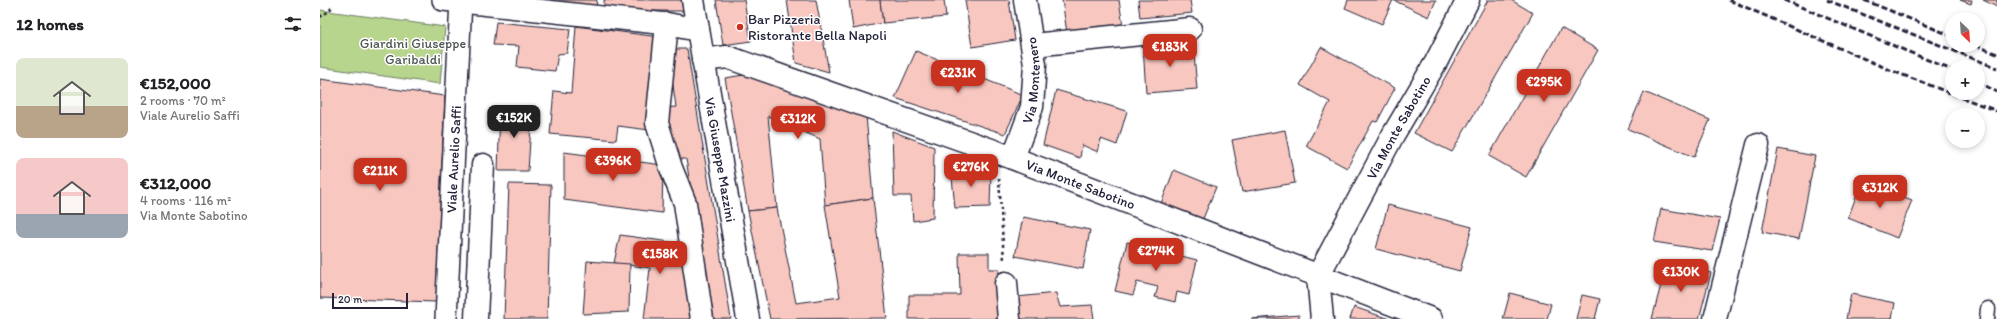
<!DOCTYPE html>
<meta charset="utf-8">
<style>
:root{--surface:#fff;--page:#f6f6f6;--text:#202124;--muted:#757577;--accent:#c8321e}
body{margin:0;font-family:Itim,sans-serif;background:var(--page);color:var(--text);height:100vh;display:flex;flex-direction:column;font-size:15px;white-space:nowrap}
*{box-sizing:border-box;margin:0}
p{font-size:13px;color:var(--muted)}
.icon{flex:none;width:22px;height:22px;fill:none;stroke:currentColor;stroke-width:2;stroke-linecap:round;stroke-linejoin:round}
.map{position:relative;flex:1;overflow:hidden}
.sheet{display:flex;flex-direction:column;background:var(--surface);width:320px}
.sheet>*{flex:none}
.needle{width:26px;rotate:155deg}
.controls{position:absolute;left:1625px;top:12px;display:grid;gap:8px}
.controls a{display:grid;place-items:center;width:40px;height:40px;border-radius:50%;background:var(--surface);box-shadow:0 2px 6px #0003;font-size:20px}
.scale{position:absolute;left:12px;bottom:10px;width:76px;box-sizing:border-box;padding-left:4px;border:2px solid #22223b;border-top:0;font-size:11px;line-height:14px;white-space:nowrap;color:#22223b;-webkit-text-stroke:3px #fff;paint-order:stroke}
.price{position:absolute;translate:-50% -34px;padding:0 9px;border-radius:8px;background:var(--accent);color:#fff;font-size:13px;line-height:26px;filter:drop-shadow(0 1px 2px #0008)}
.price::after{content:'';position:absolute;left:50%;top:24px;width:12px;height:9px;margin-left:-6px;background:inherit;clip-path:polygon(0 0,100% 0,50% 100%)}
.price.selected{background:#222;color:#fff}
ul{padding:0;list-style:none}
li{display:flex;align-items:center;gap:12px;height:100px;padding:0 16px}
li span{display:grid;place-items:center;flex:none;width:112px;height:80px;border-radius:8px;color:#555}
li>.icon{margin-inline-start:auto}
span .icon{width:48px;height:48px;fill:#fffc;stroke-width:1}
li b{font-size:17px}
h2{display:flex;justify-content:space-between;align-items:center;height:48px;padding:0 16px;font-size:17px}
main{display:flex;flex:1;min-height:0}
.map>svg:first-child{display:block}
.green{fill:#b8d58d;stroke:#6d7c64}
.building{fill:#f8c8c0;stroke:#22223b}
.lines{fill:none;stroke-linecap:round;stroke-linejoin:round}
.service-casing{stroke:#22223b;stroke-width:17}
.pedestrian-casing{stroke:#22223b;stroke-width:24}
.minor-casing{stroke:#22223b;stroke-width:25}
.primary-casing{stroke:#22223b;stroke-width:25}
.path{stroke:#22223b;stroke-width:2.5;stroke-dasharray:3 3;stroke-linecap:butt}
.service{stroke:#fff;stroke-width:14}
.pedestrian{stroke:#fff;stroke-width:21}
.minor{stroke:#fff;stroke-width:22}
.primary{stroke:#fff;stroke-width:22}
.rail{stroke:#22223b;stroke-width:3;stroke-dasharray:6 3;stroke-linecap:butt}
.poi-dot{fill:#c8321e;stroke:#fff;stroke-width:1.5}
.labels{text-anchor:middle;stroke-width:3;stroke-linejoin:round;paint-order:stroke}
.poi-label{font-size:14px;fill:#22223b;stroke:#fff;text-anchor:start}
.park-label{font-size:14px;fill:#4f5854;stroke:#fff}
.street-label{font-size:14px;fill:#22223b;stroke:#fff}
</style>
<main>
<section class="sheet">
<h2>12 homes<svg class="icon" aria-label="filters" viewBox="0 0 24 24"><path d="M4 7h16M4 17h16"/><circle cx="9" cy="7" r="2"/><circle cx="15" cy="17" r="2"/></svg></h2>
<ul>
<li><span style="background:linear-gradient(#dfe7d0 60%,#b9a48a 0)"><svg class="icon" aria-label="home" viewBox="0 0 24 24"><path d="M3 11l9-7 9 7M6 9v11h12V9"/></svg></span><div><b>€152,000</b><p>2 rooms · 70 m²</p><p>Viale Aurelio Saffi</p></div></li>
<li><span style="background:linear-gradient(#f6c9c9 70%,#9aa5b1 0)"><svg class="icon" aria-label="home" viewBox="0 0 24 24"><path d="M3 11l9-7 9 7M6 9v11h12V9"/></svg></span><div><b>€312,000</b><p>4 rooms · 116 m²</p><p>Via Monte Sabotino</p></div></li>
</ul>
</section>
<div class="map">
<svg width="1677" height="319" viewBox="0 0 1677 319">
<rect width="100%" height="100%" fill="#fff"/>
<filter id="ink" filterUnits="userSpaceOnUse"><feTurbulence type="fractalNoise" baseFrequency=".025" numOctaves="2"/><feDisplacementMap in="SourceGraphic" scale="8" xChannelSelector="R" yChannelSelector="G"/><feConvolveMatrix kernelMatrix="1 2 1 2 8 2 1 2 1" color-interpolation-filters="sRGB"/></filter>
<g filter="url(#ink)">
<path class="green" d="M0,10L125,27L120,84L0,67Z"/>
<g class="building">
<path d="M230,0H277L276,7L230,1Z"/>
<path d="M284,0H362L364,11H284Z"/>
<path d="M396,0H424L431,41L403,45Z"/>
<path d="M467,0H496L509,72L476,63Z"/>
<path d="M529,0H560L563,23L533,29Z"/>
<path d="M560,0H624L626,17L563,23Z"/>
<path d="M645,0H689L695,40L652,47Z"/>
<path d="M742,0H799L803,26L747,33Z"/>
<path d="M818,0H870L872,13L820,18Z"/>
<path d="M1028,0H1116L1109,17L1073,0L1062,24L1025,8Z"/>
<path d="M1168,0H1191L1213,13L1132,152L1094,133Z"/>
<path d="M1640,0H1652L1651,4Z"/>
<path d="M1663,0H1677V7Z"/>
<path d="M176,22L250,29L247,53L238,54L235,71L197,67L199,46L173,45Z"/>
<path d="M256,26L339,37L329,130L298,126L296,140L230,134L234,91L251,93Z"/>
<path d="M1241,28L1278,50L1206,177L1169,156Z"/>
<path d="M873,42L877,89L826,93L823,46Z"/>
<path d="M1001,47L1075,88L1057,122L1053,121L1027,168L986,146L1010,102L980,85Z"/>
<path d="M348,49H367L411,319H392L366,159H352L343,108L356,107Z"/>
<path d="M596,51L703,95L685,134L575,98Z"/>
<path d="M430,74L546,115L553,198L505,205L500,139L448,116L457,208L428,211L405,78Z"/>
<path d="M0,79L125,96L116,302L0,298Z"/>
<path d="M736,90L807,111L797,145L781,139L778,152L762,145L760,158L723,145Z"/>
<path d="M1324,92L1390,120L1374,157L1308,129Z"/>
<path d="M180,107L212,110L208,171H178Z"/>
<path d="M965,130L975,183L922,192L912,140Z"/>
<path d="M572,131L614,147L613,218L593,221L591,196H574Z"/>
<path d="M1458,149L1495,156L1479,239L1442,232Z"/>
<path d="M244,152L343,165L342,213L244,200Z"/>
<path d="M631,167L671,172L670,207L635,208Z"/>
<path d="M854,170L896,187L880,226L839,209Z"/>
<path d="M1542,181L1592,200L1577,238L1528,218Z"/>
<path d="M189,184L231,185L227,319H184Z"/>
<path d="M553,198L567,318L450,319L428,211L457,208L476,303L520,297L505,205Z"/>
<path d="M1068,205L1152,227L1140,271L1056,249Z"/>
<path d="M1341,209L1400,219L1392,251L1334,242Z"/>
<path d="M703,217L770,230L763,269L695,256Z"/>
<path d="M300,235L365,244L372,319H324L330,268L294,263Z"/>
<path d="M807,242L877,260L869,295L857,292L855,302L835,297L838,287L817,282L813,295L795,291Z"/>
<path d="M639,253H669V269H679V319H589V295H640Z"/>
<path d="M267,261L310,264L309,312L263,314Z"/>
<path d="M1347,262L1391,273L1379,319H1332Z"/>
<path d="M736,293L740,307L772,305L774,319H700L697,297Z"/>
<path d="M1190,293L1231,304L1227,319H1183Z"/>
<path d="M1531,294L1575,303L1572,319H1526Z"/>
<path d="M1262,295L1280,299L1275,319H1256Z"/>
<path d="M1034,307L1069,319H1030Z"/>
<path d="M979,315V319H931Z"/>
</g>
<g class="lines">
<defs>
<path id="service" d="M1667,319L1668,309"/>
<g id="pedestrian">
<path d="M123,0L347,24"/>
<path id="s1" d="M126,319L141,0"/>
</g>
<g id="minor">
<path d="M378,30L347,24L337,123L351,168L365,203L382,319"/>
<path d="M713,45L870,29"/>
<path id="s2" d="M383,60L407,57L677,152L1111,319"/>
<path id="s3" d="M693,158L712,107L715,65L705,0"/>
<path d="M686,283L689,319"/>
<path d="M156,319L163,165"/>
<path id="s4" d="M1002,319L998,276L1073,135L1116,62L1148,0"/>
<path d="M1395,319L1438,145"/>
</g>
<g id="primary">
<path id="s5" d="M373,0L428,319"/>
</g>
</defs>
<use href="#service" class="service-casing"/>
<use href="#pedestrian" class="pedestrian-casing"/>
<use href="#minor" class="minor-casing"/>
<use href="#primary" class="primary-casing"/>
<g class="path">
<path d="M0,17L9,11L13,6"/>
<path d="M679,178L684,261"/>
</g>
<use href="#service" class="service"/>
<use href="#pedestrian" class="pedestrian"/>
<use href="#minor" class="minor"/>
<use href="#primary" class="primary"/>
<g class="rail">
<path d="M1409,0L1570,70L1677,111"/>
<path d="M1464,0L1632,70"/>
<path d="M1507,0L1677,68"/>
<path d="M1544,0L1632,36"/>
<path d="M1655,45L1677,54"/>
<path d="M1658,82L1677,92"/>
</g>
</g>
</g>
<circle class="poi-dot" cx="420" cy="27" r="4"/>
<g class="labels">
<g class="poi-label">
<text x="428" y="24">Bar Pizzeria<tspan x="428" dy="16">Ristorante Bella Napoli</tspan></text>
</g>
<g class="park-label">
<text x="93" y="48">Giardini Giuseppe<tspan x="93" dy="16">Garibaldi</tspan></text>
</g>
<g class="street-label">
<text dy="5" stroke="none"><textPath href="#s3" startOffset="81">Via Montenero</textPath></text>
<text dy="5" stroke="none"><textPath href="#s4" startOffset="212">Via Monte Sabotino</textPath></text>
<text dy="5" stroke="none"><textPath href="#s5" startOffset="162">Via Giuseppe Mazzini</textPath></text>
<text dy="5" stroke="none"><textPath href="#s1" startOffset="160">Viale Aurelio Saffi</textPath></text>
<text dy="5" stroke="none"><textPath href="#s2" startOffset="400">Via Monte Sabotino</textPath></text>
</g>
</g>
</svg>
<div class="controls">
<a><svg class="needle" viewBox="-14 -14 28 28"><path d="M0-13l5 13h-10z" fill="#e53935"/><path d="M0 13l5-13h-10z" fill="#757577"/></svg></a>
<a>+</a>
<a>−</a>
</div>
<div class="scale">20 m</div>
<b class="price" style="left:850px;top:68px">€183K</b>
<b class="price" style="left:638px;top:94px">€231K</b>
<b class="price" style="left:1224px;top:103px">€295K</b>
<b class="price selected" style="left:194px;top:139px">€152K</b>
<b class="price" style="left:478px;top:140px">€312K</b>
<b class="price" style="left:293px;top:182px">€396K</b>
<b class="price" style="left:651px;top:188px">€276K</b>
<b class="price" style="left:60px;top:192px">€211K</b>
<b class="price" style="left:1560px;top:209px">€312K</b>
<b class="price" style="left:836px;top:272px">€274K</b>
<b class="price" style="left:340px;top:275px">€158K</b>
<b class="price" style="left:1361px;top:293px">€130K</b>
</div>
</main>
